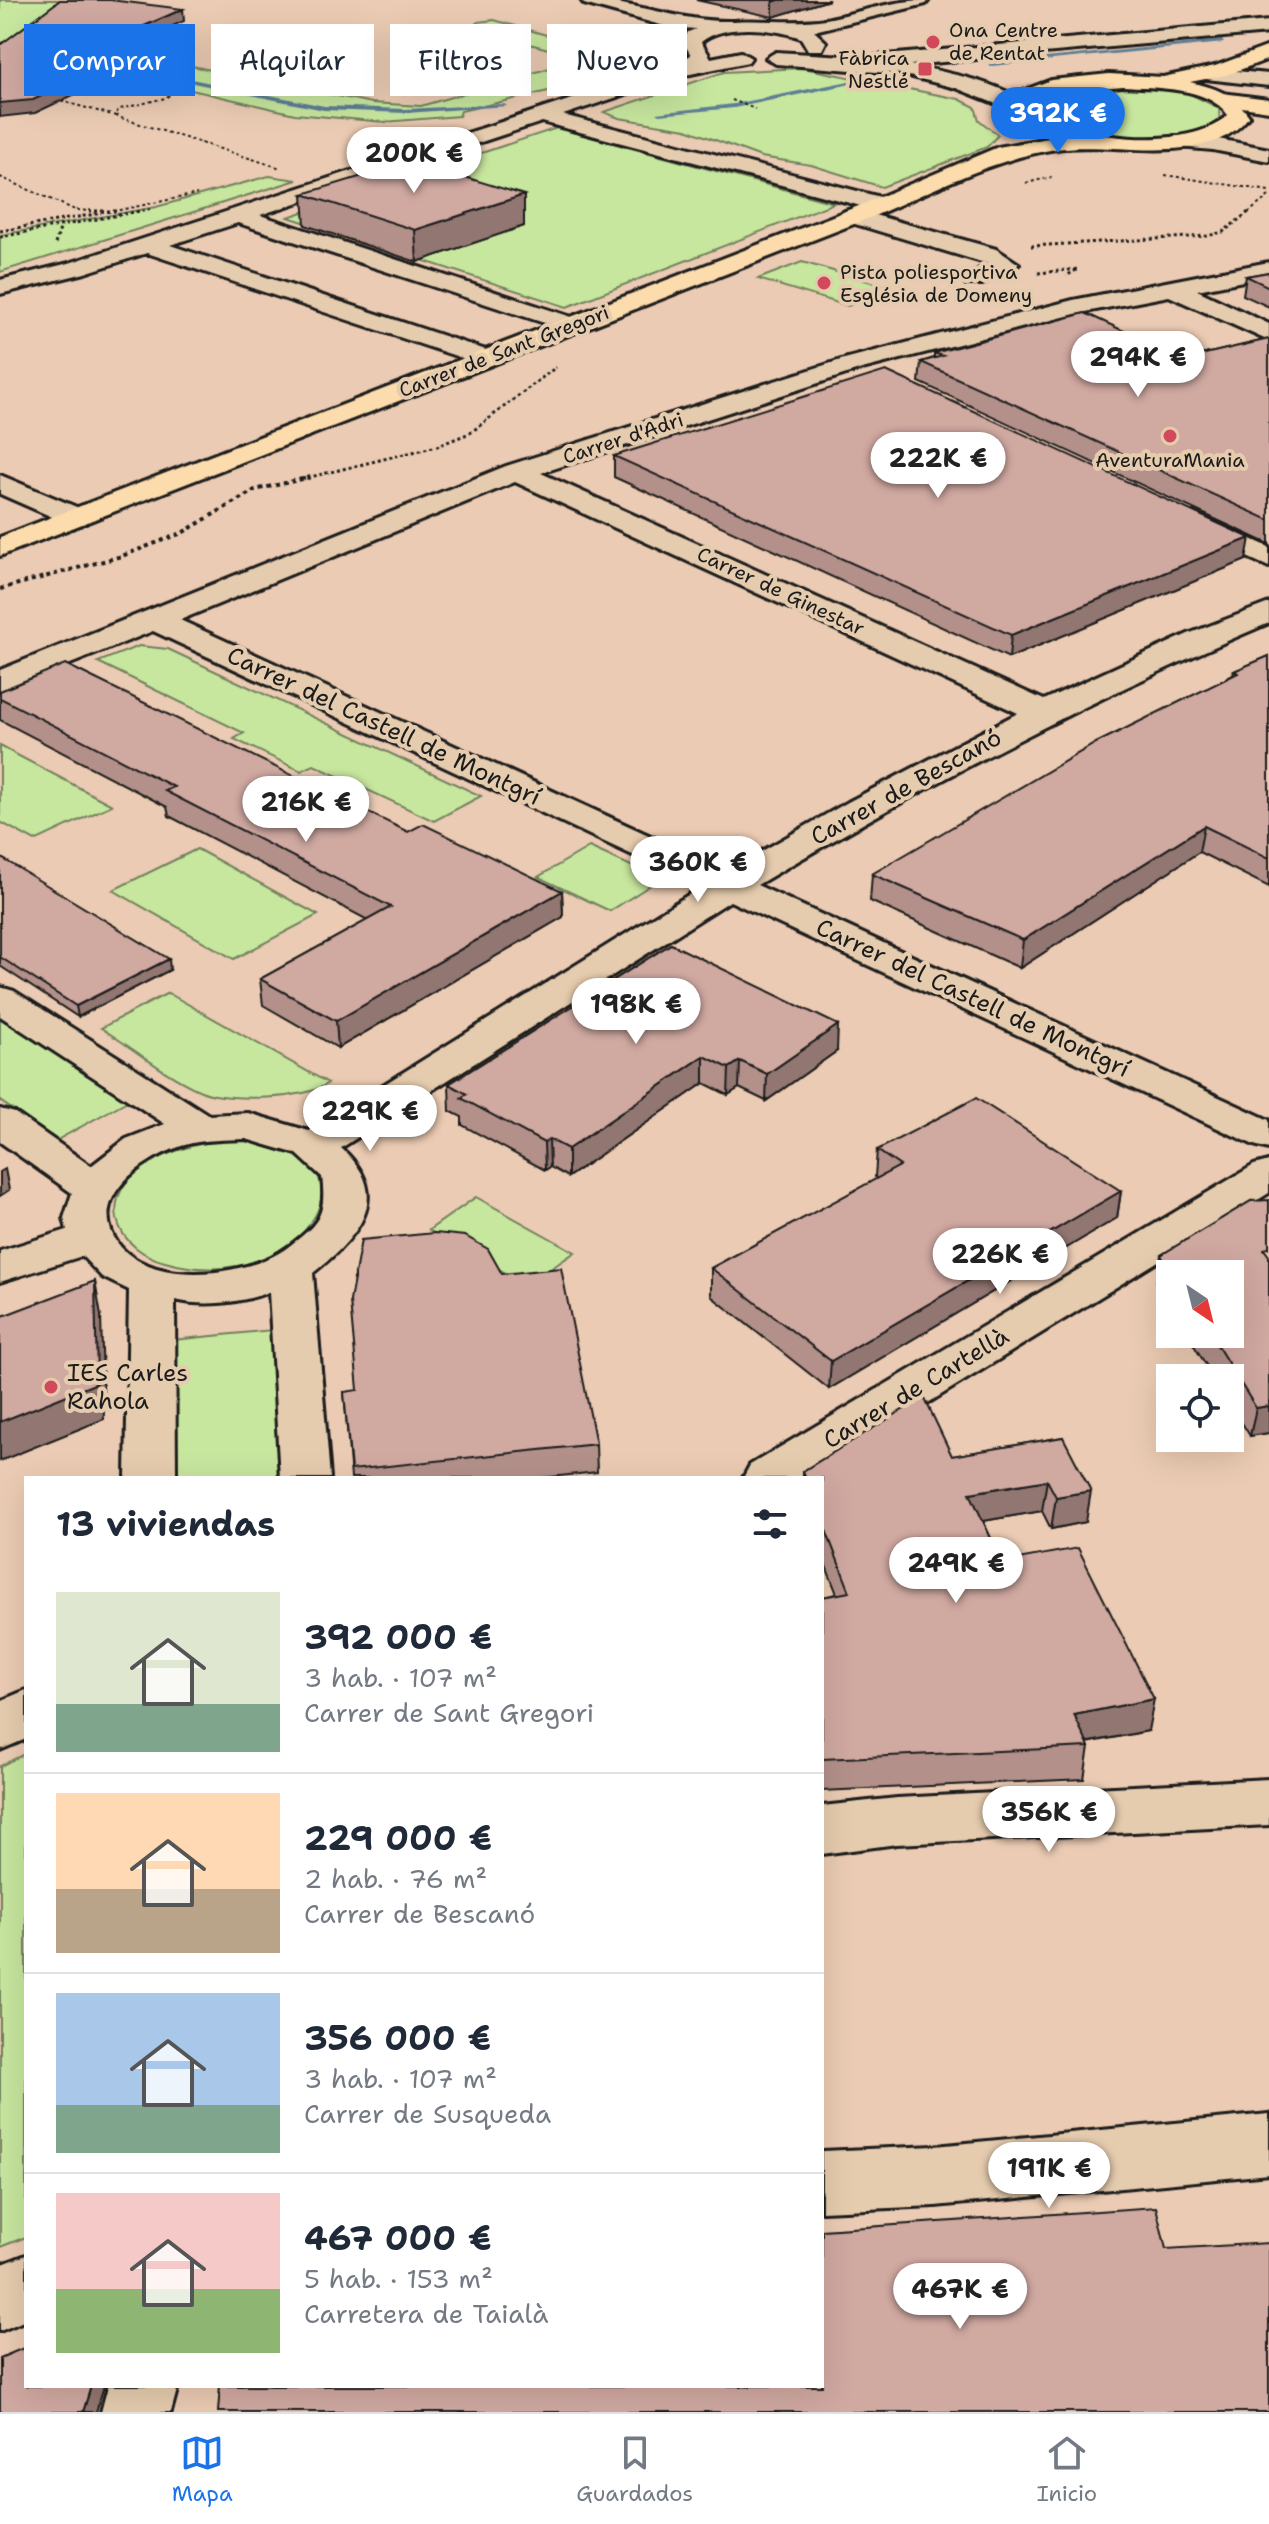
<!DOCTYPE html>
<html lang="es">
<meta charset="utf-8">
<style>
:root{--surface:#fff;--page:#f2f2f3;--text:#1f2937;--muted:#747a83;--line:#e0e1e3;--accent:#1a73e8}
body{margin:0;font-family:"Shantell Sans",sans-serif;background:var(--page);color:var(--text);height:100vh;display:flex;flex-direction:column;font-size:30px;white-space:nowrap}
*{box-sizing:border-box;margin:0}
p{font-size:26px;color:var(--muted)}
.icon{flex:none;width:44px;height:44px;fill:none;stroke:currentColor;stroke-width:2;stroke-linecap:round;stroke-linejoin:round}
.map{position:relative;flex:1;overflow:hidden}
.drawer{position:absolute;left:24px;top:1476px;width:800px;height:912px;display:flex;flex-direction:column;background:var(--surface);border-radius:0px;box-shadow:0 8px 32px #0002}
.drawer>*{flex:none}
.guide{position:absolute;left:24px;top:24px;width:800px;height:72px;display:flex;gap:16px}
.needle{width:52px;rotate:145deg}
.controls{position:absolute;left:1156px;top:1260px;display:grid;gap:16px}
.controls a{display:grid;place-items:center;width:88px;height:88px;border-radius:0px;background:var(--surface);box-shadow:0 8px 32px #0002;font-size:40px}
.price{position:absolute;translate:-50% -68px;padding:0 18px;border-radius:28px;background:#fff;color:#222;font-size:26px;line-height:52px;filter:drop-shadow(0 2px 4px #0008)}
.price::after{content:'';position:absolute;left:50%;top:48px;width:24px;height:18px;margin-left:-12px;background:inherit;clip-path:polygon(0 0,100% 0,50% 100%)}
.price.on{background:var(--accent);color:#fff}
ul{padding:0;list-style:none}
li{display:flex;align-items:center;gap:24px;height:200px;padding:0 32px}
li+li{border-top:2px solid var(--line)}
li span{display:grid;place-items:center;flex:none;width:224px;height:160px;border-radius:0px;color:#555}
li>.icon{margin-inline-start:auto}
span .icon{width:96px;height:96px;fill:#fffc;stroke-width:1}
li b{font-size:34px}
h2{display:flex;justify-content:space-between;align-items:center;height:96px;padding:0 32px;font-size:34px}
.pill{padding:0 28px;border-radius:0px;background:var(--surface);box-shadow:0 8px 32px #0002;font-size:28px;line-height:72px}
.pill.on{background:var(--accent);color:#fff}
.tabs{display:flex;justify-content:space-around;align-items:center;height:112px;border-top:2px solid var(--line);background:var(--surface);font-size:22px;color:var(--muted)}
.tabs a{display:grid;justify-items:center;gap:4px}
.tabs .on{color:var(--accent)}
.map>svg:first-child{display:block}
.green{fill:#c7e69e;stroke:#72815d;stroke-width:2}
.lines{fill:none;stroke-linecap:round;stroke-linejoin:round}
.stream{fill:#5d7e95;fill-rule:evenodd}
.minor-casing{stroke:#1c1c1c;stroke-width:6}
.major-casing{stroke:#1c1c1c;stroke-width:6}
.highway-casing{stroke:#1c1c1c;stroke-width:6}
.path-far2{stroke:#1c1c1c;stroke-width:2;stroke-dasharray:3 3;stroke-linecap:butt}
.path-far1{stroke:#1c1c1c;stroke-width:3;stroke-dasharray:3 3;stroke-linecap:butt}
.path{stroke:#1c1c1c;stroke-width:4;stroke-dasharray:4 4;stroke-linecap:butt}
.minor{fill:#e6ccae;fill-rule:evenodd}
.major{fill:#fcdcac;fill-rule:evenodd}
.highway{fill:#fcdcac;fill-rule:evenodd}
.wall{fill:#b3918a;stroke:#1c1c1c;stroke-width:2}
.shaded-wall{fill:#927671;stroke:#1c1c1c;stroke-width:2}
.building{fill:#d0a9a1;stroke:#1c1c1c;stroke-width:2}
.poi-dot{fill:#d1495b;stroke:#e6ccae;stroke-width:3}
.labels{text-anchor:middle;stroke-width:8;stroke-linejoin:round;paint-order:stroke}
.far-poi-label{font-size:20px;fill:#1c1c1c;stroke:#e6ccae;text-anchor:start}
.far-street-label{font-size:20px;fill:#1c1c1c;stroke:#e6ccae}
.street-label{font-size:24px;fill:#1c1c1c;stroke:#e6ccae}
.poi-label{font-size:24px;fill:#1c1c1c;stroke:#e6ccae;text-anchor:start}
</style>
<div class="map">
<svg width="1269" height="2412" viewBox="0 0 1269 2412">
<rect width="100%" height="100%" fill="#ebcbb3"/>
<filter id="ink" filterUnits="userSpaceOnUse"><feTurbulence type="fractalNoise" baseFrequency=".0125" numOctaves="2"/><feDisplacementMap in="SourceGraphic" scale="16" xChannelSelector="R" yChannelSelector="G"/><feConvolveMatrix kernelMatrix="1 2 1 2 8 2 1 2 1" color-interpolation-filters="sRGB"/></filter>
<g filter="url(#ink)">
<g class="green">
<path d="M0,0H61L33,20L130,41L123,52L372,103L421,106L553,67L593,61L470,28L478,22L494,20C537,31 613,61 655,44L666,54L579,84L461,111L459,116L384,122L295,114L79,64L0,61Z"/>
<path d="M803,68L959,99L975,107L979,120L998,135L987,147L882,187L811,165L761,157L686,129L619,118L604,112L724,72Z"/>
<path d="M1131,83L1184,91L1219,108L1220,118C1192,148 1060,142 1035,108L1042,96L1063,88Z"/>
<path d="M557,128L834,203L567,307L288,217Z"/>
<path d="M269,176L297,180L0,272V235L156,207Z"/>
<path d="M802,262L892,288L848,306L758,279Z"/>
<path d="M139,646L168,649L481,796L434,821L314,765L301,771L234,739L244,733L98,662Z"/>
<path d="M0,746L112,805L35,841L0,822Z"/>
<path d="M589,847L660,879L610,911L538,877Z"/>
<path d="M197,849L318,915L234,959L113,890Z"/>
<path d="M168,993L328,1083C308,1100 226,1102 201,1091C166,1076 133,1048 101,1028Z"/>
<path d="M0,1016L129,1100L57,1140L0,1101Z"/>
<path d="M223,1140C405,1141 305,1302 165,1262C145,1257 122,1242 117,1219C108,1166 185,1145 223,1140Z"/>
<path d="M476,1197L575,1252L527,1285L429,1230Z"/>
<path d="M272,1330L281,1478H175L173,1340Z"/>
<path d="M26,1753V2237L0,2247V1766Z"/>
</g>
<g class="lines">
<g class="stream">
<path d="M1222,40L1224,43L991,66L988,64Z"/>
<path d="M78,56L324,106L406,109L504,104L507,106L406,113L324,110L76,59Z"/>
<path d="M854,80L856,83L734,108L659,115L656,113L734,104Z"/>
</g>
<defs>
<g id="minor">
<path d="M581,0C633,0 681,23 734,21C763,19 797,24 826,19C862,12 892,0 929,0L926,4L814,31L826,42L822,50H808L801,38C774,28 724,23 701,42L711,58L741,52L751,58L748,62L681,76L563,115L888,199L891,204L880,211L542,122L260,215L581,320L584,325L581,330L572,332L238,223L170,245L495,353L499,358L486,366L147,253L85,273L0,294V280L69,263L670,67L691,55L683,42L688,32L696,29L668,27L584,4Z"/>
<path d="M1269,21V33L910,65C940,71 1010,84 1029,107L1019,113L956,88L901,74L776,64L766,58L776,52L863,57Z"/>
<path d="M1213,69L1269,74V86L1206,79L1203,75L1206,71Z"/>
<path d="M1174,136L1213,138L1269,149V161L1213,150L1167,146L1163,142Z"/>
<path d="M853,209L996,249L1019,264L982,284H966L962,279L988,264L845,221L842,216L845,211Z"/>
<path d="M1269,262V276L1197,290L1269,324V341L1169,296L1075,314L862,369L541,473L1044,700L1188,634L1269,603V623C1092,698 922,787 757,885L1269,1120V1149L1254,1145L730,901L341,1148C395,1196 358,1237 313,1273L330,1478H280L269,1292C241,1303 204,1307 175,1300L176,1478H126L129,1290L102,1277L82,1256L0,1282V1251L67,1230L64,1218L72,1193L0,1142V1109L15,1113L91,1166L126,1139L165,1124L0,1016V987L14,991L209,1115L248,1113L309,1131L701,887L153,631L0,692V670L506,466L844,359L1073,300ZM515,482L1018,713L848,802L727,871L180,620ZM246,1139L297,1154L322,1177C327,1216 318,1224 288,1247C248,1278 137,1290 112,1233C94,1190 151,1155 185,1145C204,1139 226,1140 246,1139Z"/>
<path d="M0,475L86,511L91,517L86,523H66L0,494Z"/>
<path d="M1193,513L1269,547V567L1183,528L1178,522L1183,516Z"/>
<path d="M1269,1161V1193L806,1478H743L750,1465L1254,1165Z"/>
<path d="M26,1690V1739L0,1750V1701Z"/>
<path d="M1269,1779V1825L897,1844L822,1854V1806L897,1798Z"/>
<path d="M1269,2114V2174L935,2206L822,2211V2151L935,2146Z"/>
<path d="M26,2255V2320L0,2331V2265Z"/>
<path d="M108,2386H178L171,2412H101Z"/>
</g>
<path id="major" d="M1269,46V59L1226,75L1190,82C1216,88 1234,94 1249,116C1210,170 1114,140 1056,149C992,159 932,191 872,217L0,556V537L856,207L998,147L1054,137L1028,126L1010,109L1017,93L1051,80L1109,74L1163,77L1215,66ZM1123,86C1154,88 1208,86 1228,115C1192,153 1068,140 1031,108L1033,101L1055,92Z"/>
<path id="highway" d="M1222,93L1269,99V111L1215,103L1212,99Z"/>
</defs>
<use href="#minor" class="minor-casing"/>
<use href="#major" class="major-casing"/>
<use href="#highway" class="highway-casing"/>
<g class="path-far2">
<path d="M93,72L165,83L177,90L165,98L120,109L115,114L118,117L281,168"/>
<path d="M732,100L755,109"/>
<path d="M61,101L116,116"/>
<path d="M1165,175L1269,191"/>
<path d="M0,177L75,210L110,212L197,194"/>
<path d="M1026,183L1052,177"/>
<path d="M130,213L150,209"/>
<path d="M1248,213L1269,196"/>
</g>
<g class="path-far1">
<path d="M89,211H116"/>
<path d="M0,231L101,213"/>
<path d="M0,237L140,211"/>
<path d="M55,244L61,226"/>
<path d="M1031,246L1207,236L1223,232L1250,211"/>
<path d="M1038,273L1078,269L1066,276"/>
<path d="M302,479L437,446L470,433L556,367"/>
</g>
<path class="path" d="M0,589L122,556L182,533L255,490L311,477"/>
<use href="#minor" class="minor"/>
<use href="#major" class="major"/>
<use href="#highway" class="highway"/>
</g>
<g class="wall">
<path d="M696,0H829L773,17Z"/>
<path d="M303,194L524,226L417,262L305,225Z"/>
<path d="M1269,272V307L1243,295L1246,276Z"/>
<path d="M1269,339V544L919,382L921,362L934,358V353L1184,359Z"/>
<path d="M614,456L1246,560L1009,658L614,477Z"/>
<path d="M1269,656V887L1199,852L1020,968L870,901L872,874L1233,675L1234,671Z"/>
<path d="M0,691L408,832L562,891L563,917L338,1048L263,1005L260,979L368,920L169,816L167,807L0,720Z"/>
<path d="M0,857L170,970L78,1017L0,966Z"/>
<path d="M671,944L837,1051L766,1101L739,1088L728,1095L704,1083L568,1177L550,1167L545,1170L462,1125V1117L450,1111L449,1084Z"/>
<path d="M877,1150L1121,1191L1117,1218L829,1389L711,1296V1268L877,1179L875,1177Z"/>
<path d="M1251,1201L1269,1433L1250,1436L1230,1404V1378H1214L1187,1334H1230V1274H1170V1306L1156,1283L1161,1255Z"/>
<path d="M344,1392L596,1444L597,1472L541,1478H351Z"/>
<path d="M1063,1437L1086,1522L1051,1529L1042,1511L983,1521L1002,1562L1148,1731L1087,1743L1089,1747L1084,1779L822,1791V1597L837,1594L822,1556V1478H803V1471L952,1456Z"/>
</g>
<g class="shaded-wall">
<path d="M779,0H829L773,17V2Z"/>
<path d="M183,9L184,21L71,72L64,77V61Z"/>
<path d="M100,69L101,82L35,113L0,117V103Z"/>
<path d="M524,195V226L417,262L415,230Z"/>
<path d="M1250,538L1246,560L1009,658L1011,635Z"/>
<path d="M1204,826L1199,852L1020,968L1023,940Z"/>
<path d="M562,891L563,917L338,1048L336,1021Z"/>
<path d="M169,959L170,970L78,1017L76,1006Z"/>
<path d="M838,1025L837,1051L766,1101L767,1074Z"/>
<path d="M704,1056V1083L568,1177V1149Z"/>
<path d="M740,1061L739,1088L728,1095L729,1068Z"/>
<path d="M549,1139L550,1167L545,1170L544,1143Z"/>
<path d="M5,1169L9,1190L0,1196V1172Z"/>
<path d="M1121,1191L1117,1218L829,1389L831,1361Z"/>
<path d="M95,1281L101,1316L104,1419L0,1461V1422Z"/>
<path d="M1269,1406V1433L1250,1436L1256,1408Z"/>
<path d="M1047,1480L1042,1511L966,1524L970,1493Z"/>
<path d="M1091,1491L1086,1522L1051,1529L1056,1497Z"/>
<path d="M1154,1699L1148,1731L1069,1746L1074,1715Z"/>
<path d="M91,2386H104L96,2412H83Z"/>
</g>
<g class="building">
<path d="M60,0H110L183,9L64,61L69,62L62,64L100,69L33,100L0,103V45Z"/>
<path d="M412,161L524,195L415,230L303,194Z"/>
<path d="M1269,272V287L1246,276Z"/>
<path d="M1085,313L1184,359L1269,339V520L921,362L943,356L934,353Z"/>
<path d="M886,371L1250,538L1011,635L614,456Z"/>
<path d="M1269,656V858L1204,826L1023,940L872,874L1096,743L1238,673L1234,671Z"/>
<path d="M65,664L408,832L423,824L562,891L336,1021L260,979L391,907L165,791L174,787L0,698V691Z"/>
<path d="M0,857L169,959L76,1006L0,957Z"/>
<path d="M671,944L838,1025L767,1074L740,1061L729,1068L704,1056L568,1149L549,1139L544,1143L461,1098L467,1094L449,1084Z"/>
<path d="M976,1098L1121,1191L831,1361L711,1268L900,1166L877,1150Z"/>
<path d="M1269,1200V1248L1264,1249L1269,1256V1406L1256,1408L1210,1334H1230V1274H1172L1161,1255L1251,1201Z"/>
<path d="M435,1233L465,1236L488,1249L502,1274L561,1268L596,1444L351,1470L344,1392L358,1390L350,1301L361,1240Z"/>
<path d="M95,1281L97,1383L0,1422V1317Z"/>
<path d="M924,1397L952,1456L1063,1437L1091,1491L1056,1497L1047,1480L970,1493L1002,1562L1078,1548L1154,1699L1074,1715L1089,1747L822,1759V1597L850,1592L822,1520V1478H806L803,1471Z"/>
<path d="M1156,2207L1166,2249L1269,2243V2412H218L220,2386H822V2230Z"/>
<path d="M26,2347V2386H91L83,2412H0V2358Z"/>
</g>
</g>
<g class="poi-dot">
<circle cx="933" cy="42" r="8"/>
<rect x="917" y="61" width="16" height="16" rx="4"/>
<circle cx="824" cy="283" r="8"/>
<circle cx="1170" cy="436" r="8"/>
<circle cx="51" cy="1387" r="8"/>
</g>
<g class="labels">
<g class="far-poi-label">
<text x="949" y="37">Ona Centre<tspan x="949" dy="23">de Rentat</tspan></text>
<text x="909" y="65" text-anchor="end">Fàbrica<tspan x="909" dy="23">Nestlé</tspan></text>
<text x="840" y="279">Pista poliesportiva<tspan x="840" dy="23">Església de Domeny</tspan></text>
<text x="1170" y="467" text-anchor="middle">AventuraMania</text>
</g>
<g class="far-street-label">
<text transform="translate(504 351) rotate(-21)" y="7">Carrer de Sant Gregori</text>
<text transform="translate(623 438) rotate(-18)" y="7">Carrer d'Adri</text>
<text transform="translate(781 591) rotate(25)" y="7">Carrer de Ginestar</text>
</g>
<g class="street-label">
<text transform="translate(384 726) rotate(25)" y="8">Carrer del Castell de Montgrí</text>
<text transform="translate(906 787) rotate(-29)" y="8">Carrer de Bescanó</text>
<text transform="translate(973 998) rotate(25)" y="8">Carrer del Castell de Montgrí</text>
<text transform="translate(916 1388) rotate(-31)" y="8">Carrer de Cartellà</text>
</g>
<g class="poi-label">
<text x="67" y="1381">IES Carles<tspan x="67" dy="28">Rahola</tspan></text>
</g>
</g>
</svg>
<div class="controls">
<a><svg class="needle" viewBox="-14 -14 28 28"><path d="M0-13l5 13h-10z" fill="#e53935"/><path d="M0 13l5-13h-10z" fill="#747a83"/></svg></a>
<a><svg class="icon" aria-label="locate" viewBox="0 0 24 24"><circle cx="12" cy="12" r="6"/><path d="M12 2v4M12 18v4M2 12h4M18 12h4"/></svg></a>
</div>
<b class="price on" style="left:1058px;top:155px">392K €</b>
<b class="price" style="left:414px;top:195px">200K €</b>
<b class="price" style="left:1138px;top:399px">294K €</b>
<b class="price" style="left:938px;top:500px">222K €</b>
<b class="price" style="left:306px;top:844px">216K €</b>
<b class="price" style="left:698px;top:904px">360K €</b>
<b class="price" style="left:636px;top:1046px">198K €</b>
<b class="price" style="left:370px;top:1153px">229K €</b>
<b class="price" style="left:1000px;top:1296px">226K €</b>
<b class="price" style="left:956px;top:1605px">249K €</b>
<b class="price" style="left:1049px;top:1854px">356K €</b>
<b class="price" style="left:1049px;top:2210px">191K €</b>
<b class="price" style="left:960px;top:2331px">467K €</b>
<div class="guide">
<a class="pill on">Comprar</a>
<a class="pill">Alquilar</a>
<a class="pill">Filtros</a>
<a class="pill">Nuevo</a>
</div>
<section class="drawer">
<h2>13 viviendas<svg class="icon" aria-label="filters" viewBox="0 0 24 24"><path d="M4 7h16M4 17h16"/><circle cx="9" cy="7" r="2"/><circle cx="15" cy="17" r="2"/></svg></h2>
<ul>
<li><span style="background:linear-gradient(#dfe7d0 70%,#7fa58c 0)"><svg class="icon" aria-label="home" viewBox="0 0 24 24"><path d="M3 11l9-7 9 7M6 9v11h12V9"/></svg></span><div><b>392 000 €</b><p>3 hab. · 107 m²</p><p>Carrer de Sant Gregori</p></div></li>
<li><span style="background:linear-gradient(#ffd9b3 60%,#b9a48a 0)"><svg class="icon" aria-label="home" viewBox="0 0 24 24"><path d="M3 11l9-7 9 7M6 9v11h12V9"/></svg></span><div><b>229 000 €</b><p>2 hab. · 76 m²</p><p>Carrer de Bescanó</p></div></li>
<li><span style="background:linear-gradient(#a9c7e8 70%,#7fa58c 0)"><svg class="icon" aria-label="home" viewBox="0 0 24 24"><path d="M3 11l9-7 9 7M6 9v11h12V9"/></svg></span><div><b>356 000 €</b><p>3 hab. · 107 m²</p><p>Carrer de Susqueda</p></div></li>
<li><span style="background:linear-gradient(#f6c9c9 60%,#8fb573 0)"><svg class="icon" aria-label="home" viewBox="0 0 24 24"><path d="M3 11l9-7 9 7M6 9v11h12V9"/></svg></span><div><b>467 000 €</b><p>5 hab. · 153 m²</p><p>Carretera de Taialà</p></div></li>
</ul>
</section>
</div>
<nav class="tabs">
<a class="on"><svg class="icon" aria-label="map" viewBox="0 0 24 24"><path d="M3 6l6-2 6 2 6-2v14l-6 2-6-2-6 2zM9 4v14M15 6v14"/></svg>Mapa</a>
<a><svg class="icon" aria-label="saved" viewBox="0 0 24 24"><path d="M7 4h10v16l-5-4-5 4z"/></svg>Guardados</a>
<a><svg class="icon" aria-label="home" viewBox="0 0 24 24"><path d="M3 11l9-7 9 7M6 9v11h12V9"/></svg>Inicio</a>
</nav>
